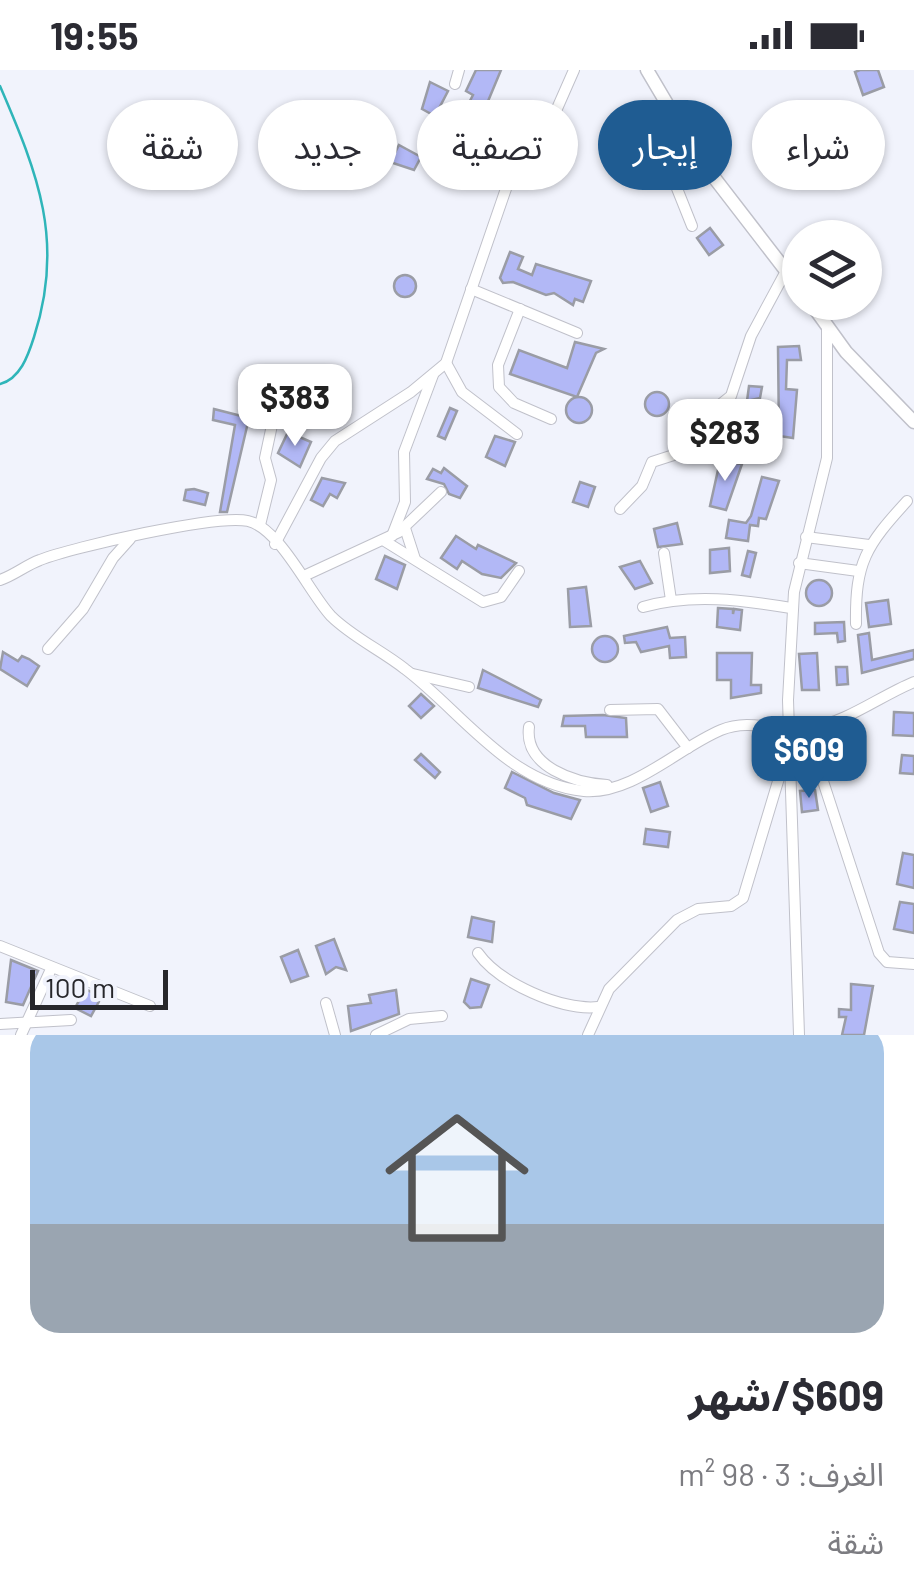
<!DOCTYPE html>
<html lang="ar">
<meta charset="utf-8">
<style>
:root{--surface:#fff;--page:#f7f7f7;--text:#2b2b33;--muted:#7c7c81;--accent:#1f5c92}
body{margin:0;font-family:Barlow,"Noto Sans Arabic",sans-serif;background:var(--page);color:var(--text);direction:rtl;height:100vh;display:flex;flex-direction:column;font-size:38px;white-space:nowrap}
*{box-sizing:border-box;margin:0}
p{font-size:32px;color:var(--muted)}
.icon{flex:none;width:55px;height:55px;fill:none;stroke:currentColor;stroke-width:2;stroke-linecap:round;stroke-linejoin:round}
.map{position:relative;height:965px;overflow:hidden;direction:ltr}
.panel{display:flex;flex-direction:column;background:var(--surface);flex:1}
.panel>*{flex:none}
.hud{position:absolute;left:30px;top:30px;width:855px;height:90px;direction:rtl;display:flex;gap:20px}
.buttons{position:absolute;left:782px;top:150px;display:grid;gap:20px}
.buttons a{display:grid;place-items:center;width:100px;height:100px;border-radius:50%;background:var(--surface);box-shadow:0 2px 8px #0004;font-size:50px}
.scale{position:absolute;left:30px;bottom:25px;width:138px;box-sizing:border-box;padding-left:10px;border:5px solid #27272b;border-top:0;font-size:28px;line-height:35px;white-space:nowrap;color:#27272b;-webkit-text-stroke:8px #f1f3fc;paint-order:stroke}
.price{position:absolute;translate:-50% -85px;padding:0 22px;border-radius:20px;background:#fff;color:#222;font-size:32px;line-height:65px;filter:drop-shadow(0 2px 5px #0008)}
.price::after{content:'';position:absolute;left:50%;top:60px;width:30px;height:22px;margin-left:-15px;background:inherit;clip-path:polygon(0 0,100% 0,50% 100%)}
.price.on{background:var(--accent);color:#fff}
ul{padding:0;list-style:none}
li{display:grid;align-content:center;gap:20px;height:530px;padding:0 30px}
li span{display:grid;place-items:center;height:310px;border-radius:30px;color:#555}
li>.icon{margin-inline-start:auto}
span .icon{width:180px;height:180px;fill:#fffc;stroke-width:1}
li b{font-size:42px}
.chip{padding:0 35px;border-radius:45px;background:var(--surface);box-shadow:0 2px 8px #0004;font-size:35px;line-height:90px}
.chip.on{background:var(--accent);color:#fff}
.status{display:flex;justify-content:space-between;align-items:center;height:70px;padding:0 50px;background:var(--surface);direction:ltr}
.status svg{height:28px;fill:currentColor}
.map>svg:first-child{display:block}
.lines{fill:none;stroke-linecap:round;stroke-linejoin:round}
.stream{stroke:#2fb5b9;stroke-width:2.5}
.building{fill:#b2b8f6;stroke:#9a9ca5;stroke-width:2.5}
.minor-casing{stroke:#c0c1ca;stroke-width:12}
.tertiary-casing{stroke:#c0c1ca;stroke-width:15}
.minor{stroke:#fff;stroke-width:10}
.tertiary{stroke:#fff;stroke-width:12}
</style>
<div class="status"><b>19:55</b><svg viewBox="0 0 49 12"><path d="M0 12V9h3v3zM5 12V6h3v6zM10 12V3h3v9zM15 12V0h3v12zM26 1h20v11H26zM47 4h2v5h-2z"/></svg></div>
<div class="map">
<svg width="914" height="965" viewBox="0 0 914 965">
<rect width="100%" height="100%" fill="#f1f3fc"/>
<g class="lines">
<path class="stream" d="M0,16C38,104 65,172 34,267C28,286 20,309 0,314"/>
</g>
<g class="building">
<path d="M476,0H501L476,60L459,52L473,25L466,21Z"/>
<path d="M860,0H878L884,17L863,25L855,2Z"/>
<path d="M430,12L448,21L435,46L422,39Z"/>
<path d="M439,74L475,92L466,110L431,91Z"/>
<path d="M399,75L421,87L414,100L390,92Z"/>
<path d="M710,158L723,175L709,185L697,168Z"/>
<path d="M510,182L523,187L518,199L532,205L536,194L591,211L583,232L575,229L573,235L554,223L546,225L513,212L503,213L500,208Z"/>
<circle cx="405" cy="216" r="11"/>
<path d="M575,272L604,279L596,283L577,327L510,304L519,280L567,298Z"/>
<path d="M799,276L801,290H787L786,319L797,320L793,368L779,366L778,277Z"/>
<path d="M749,316L762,317L760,328L747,331Z"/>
<circle cx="657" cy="334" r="12"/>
<circle cx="579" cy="340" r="13"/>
<path d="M450,338L457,341L445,369L438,366Z"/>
<path d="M214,339L249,348L227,442H220L235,355L213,350Z"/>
<circle cx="740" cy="358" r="12"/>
<path d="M288,362L311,372L300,397L278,383Z"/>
<path d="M495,366L515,372L505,396L486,387Z"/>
<path d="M720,391L742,394L726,440L710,436Z"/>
<path d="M444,398L467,416L460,428L449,424L444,414L427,409L433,399L441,403Z"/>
<path d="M762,407L779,411L766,449L759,448L758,456L750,455L748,471L726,468L729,450L746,453L751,446Z"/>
<path d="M322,408L345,413L337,428L330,424L323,436L311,430Z"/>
<path d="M580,412L595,417L588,437L573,432Z"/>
<path d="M194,419L208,423L205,435L184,430L186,420Z"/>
<path d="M677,453L682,474L658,477L654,459Z"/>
<path d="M456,466L476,479L478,475L516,493L501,508L482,504L462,491L457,499L441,488Z"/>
<path d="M729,478L730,501L710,503V480Z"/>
<path d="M748,481L756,483L750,507L742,505Z"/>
<path d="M385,486L405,495L397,519L376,509Z"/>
<path d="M640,491L652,513L635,519L620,497Z"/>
<circle cx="819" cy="523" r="13"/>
<path d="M586,517L591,556L570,557L568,519Z"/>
<path d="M888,530L891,554L869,557L866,533Z"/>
<path d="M718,538L733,539V544L734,539L742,540L740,560L717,557Z"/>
<path d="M844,552L845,571L838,572L837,563L815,564V553Z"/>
<path d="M667,557L670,568L685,567L686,587L670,588L669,576L641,582L636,572L625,573L624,566Z"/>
<path d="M869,563L872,590L914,580V589L862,603L858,565Z"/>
<circle cx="605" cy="579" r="13"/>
<path d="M3,582L18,591L22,586L29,589L39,596L27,616L0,599Z"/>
<path d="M717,583H752L751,615H761V623L731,628V610H717Z"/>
<path d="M817,583L819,620H802L799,584Z"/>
<path d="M836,597H847L848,614L837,615Z"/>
<path d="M483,600L541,630L538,637L478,618Z"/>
<path d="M421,624L434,636L421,648L409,636Z"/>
<path d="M894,642L914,643V666L893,665Z"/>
<path d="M603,645L626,648L627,667H586L585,656H562L564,646Z"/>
<path d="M421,684L440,702L435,708L415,690Z"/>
<path d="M902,685L914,686V704L900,703Z"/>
<path d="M835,688L854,690L853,700L834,698Z"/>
<path d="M512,702L554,723L580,730L571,749L527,735L525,728L505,718Z"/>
<path d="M660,712L668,736L651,742L643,718Z"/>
<path d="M815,720L818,740L802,742L800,721Z"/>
<path d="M646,759L670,762L668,777L644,774Z"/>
<path d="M903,783L914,785V818L897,814Z"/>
<path d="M900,832L914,834V863L894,859Z"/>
<path d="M472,847L494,852L492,872L468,867Z"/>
<path d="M334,869L346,900L336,897L326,904L316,876Z"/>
<path d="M298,880L308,906L291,912L281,887Z"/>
<path d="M11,890L38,901L23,935L6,932Z"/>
<path d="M56,908L102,926L91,946L75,938L81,927L53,915Z"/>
<path d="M471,909L489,915L481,937L470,938L464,932Z"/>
<path d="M851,914L873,916L864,965H842L846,947H839V939L851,940Z"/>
<path d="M396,920L399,944L351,961L348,936L371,933L369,925Z"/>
</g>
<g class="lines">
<defs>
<g id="minor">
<path d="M455,14L459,0"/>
<path d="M686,69L670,101L692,156"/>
<path d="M471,219L577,263"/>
<path d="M520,239L498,295L499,317L514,333L551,349"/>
<path d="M446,293L462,322L517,364"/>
<path d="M620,439L642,416L652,392L683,382L706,346L731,326L751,266L786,201"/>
<path d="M260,455L271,410L265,388L272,355"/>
<path d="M405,458L415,489"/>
<path d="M392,466L405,432L404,382L433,305"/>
<path d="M806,467L869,475"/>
<path d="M383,470L483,532L501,527L519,501"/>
<path d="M275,474L321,388L335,371L411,322L446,293L509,110L552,50L574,0"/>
<path d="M664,483L671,530"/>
<path d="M799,493L858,501"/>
<path d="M306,505L399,462L441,422"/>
<path d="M0,510C15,505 26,495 40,490C73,477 218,444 248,451C280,458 310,524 331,546C352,567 381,580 405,599C460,640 509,714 584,721C632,725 678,678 721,660C752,647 780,664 811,658C847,652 880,626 914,612"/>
<path d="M643,537C692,523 742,530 791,538"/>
<path d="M856,554C855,492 866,476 907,431"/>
<path d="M48,579L83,539L113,488L130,469"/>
<path d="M413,604L469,617"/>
<path d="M610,640L658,639L688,678"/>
<path d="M529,657C524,697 575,713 607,715"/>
<path d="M806,659L879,883L887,892L914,894"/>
<path d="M0,876L150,936"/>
<path d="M478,883C499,913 562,941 598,937"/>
<path d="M326,933L335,965"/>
<path d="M0,954L71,950"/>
<path d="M21,965L51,899"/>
<path d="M376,965L409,949L442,946"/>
<path d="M588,965L609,919L677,850L698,839L731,836L743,828L788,678"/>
<path d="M799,965L788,630L794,522L827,388V258"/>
</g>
<g id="tertiary">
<path d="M647,0L699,88L800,219"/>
<path d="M810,232L846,282L914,352"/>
</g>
</defs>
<use href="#minor" class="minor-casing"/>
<use href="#tertiary" class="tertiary-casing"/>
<use href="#minor" class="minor"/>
<use href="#tertiary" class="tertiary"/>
</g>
</svg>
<div class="buttons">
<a><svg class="icon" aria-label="layers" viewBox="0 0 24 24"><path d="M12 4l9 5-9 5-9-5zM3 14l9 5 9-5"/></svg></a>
</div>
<div class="scale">100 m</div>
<b class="price" style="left:295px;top:379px">$383</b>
<b class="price" style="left:725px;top:414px">$283</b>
<b class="price on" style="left:809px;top:731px">$609</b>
<div class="hud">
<a class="chip">شراء</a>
<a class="chip on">إيجار</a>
<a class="chip">تصفية</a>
<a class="chip">جديد</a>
<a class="chip">شقة</a>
</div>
</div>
<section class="panel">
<ul>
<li><span style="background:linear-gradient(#a9c7e8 65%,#9aa5b1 0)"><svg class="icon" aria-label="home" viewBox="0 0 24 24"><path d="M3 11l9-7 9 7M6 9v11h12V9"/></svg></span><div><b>$609/شهر</b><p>الغرف: 3 · 98 m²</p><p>شقة</p></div></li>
</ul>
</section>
